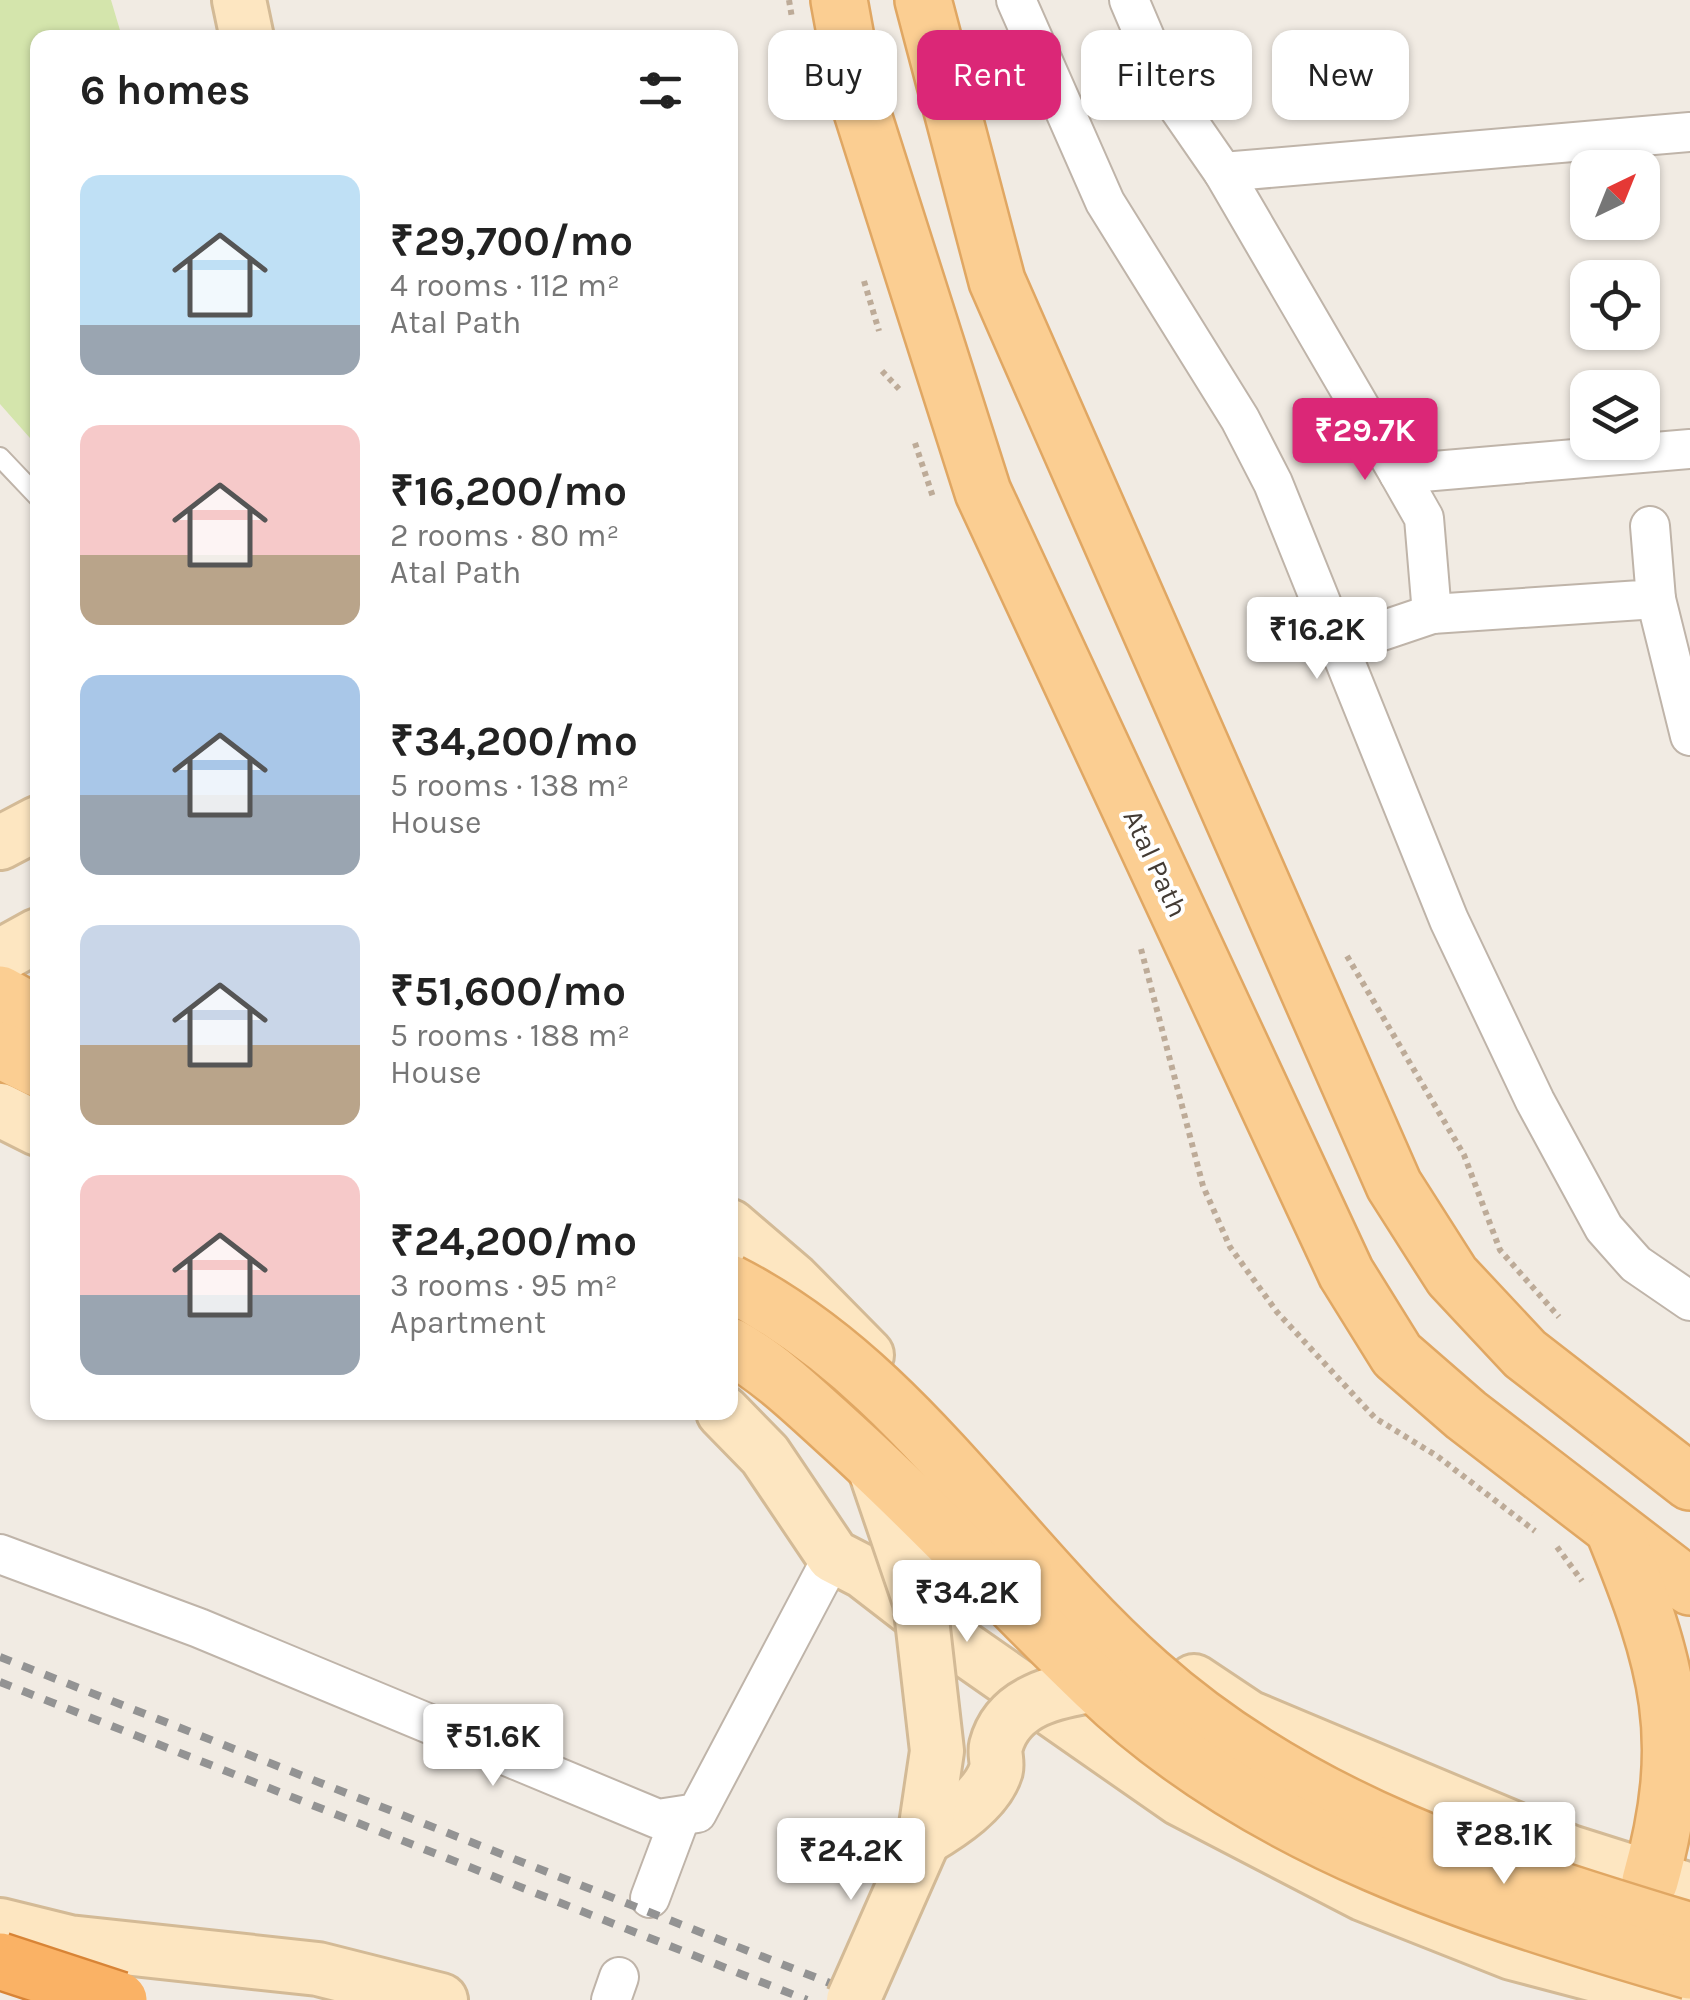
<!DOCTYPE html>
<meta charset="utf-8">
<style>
:root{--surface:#fff;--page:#f2f2f2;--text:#222;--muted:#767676;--accent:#db2777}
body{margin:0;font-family:Karla,sans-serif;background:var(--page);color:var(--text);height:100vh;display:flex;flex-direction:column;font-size:38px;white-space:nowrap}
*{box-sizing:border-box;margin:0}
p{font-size:32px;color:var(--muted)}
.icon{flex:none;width:55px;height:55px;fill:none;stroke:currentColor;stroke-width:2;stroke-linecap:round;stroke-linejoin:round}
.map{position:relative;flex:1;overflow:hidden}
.panel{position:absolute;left:30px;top:30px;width:708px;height:1390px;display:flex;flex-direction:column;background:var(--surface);border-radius:20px;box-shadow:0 2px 8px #0004}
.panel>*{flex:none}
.hud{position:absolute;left:768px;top:30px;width:772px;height:90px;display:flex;gap:20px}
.needle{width:65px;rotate:43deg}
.tools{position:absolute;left:1570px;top:150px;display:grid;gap:20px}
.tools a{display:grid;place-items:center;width:90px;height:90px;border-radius:20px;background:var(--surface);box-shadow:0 2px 8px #0004;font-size:50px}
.price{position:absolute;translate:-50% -85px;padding:0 22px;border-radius:10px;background:#fff;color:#222;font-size:32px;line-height:65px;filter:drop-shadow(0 2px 5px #0008)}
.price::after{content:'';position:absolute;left:50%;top:60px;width:30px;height:22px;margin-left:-15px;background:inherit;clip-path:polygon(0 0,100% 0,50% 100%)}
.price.selected{background:var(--accent);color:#fff}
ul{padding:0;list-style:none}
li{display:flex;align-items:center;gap:30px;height:250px;padding:0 50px}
li span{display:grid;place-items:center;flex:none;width:280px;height:200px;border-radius:20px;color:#555}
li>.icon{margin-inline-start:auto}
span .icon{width:120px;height:120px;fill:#fffc;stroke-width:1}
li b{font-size:42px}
h2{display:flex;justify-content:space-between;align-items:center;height:120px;padding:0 50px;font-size:42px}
.chip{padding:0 35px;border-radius:20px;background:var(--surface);box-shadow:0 2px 8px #0004;font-size:35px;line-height:90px}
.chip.selected{background:var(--accent);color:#fff}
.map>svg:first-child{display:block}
.green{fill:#d4e5ac}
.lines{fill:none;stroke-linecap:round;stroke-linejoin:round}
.lane-casing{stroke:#bfb4a9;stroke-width:22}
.street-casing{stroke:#bfb4a9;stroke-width:42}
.secondary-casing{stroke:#d3ba96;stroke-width:58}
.primary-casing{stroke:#e0a763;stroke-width:60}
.path{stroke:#bdab98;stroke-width:6;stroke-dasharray:5 5;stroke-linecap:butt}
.lane{stroke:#fff;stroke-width:18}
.street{stroke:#fff;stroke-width:38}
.secondary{stroke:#fde6c1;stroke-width:52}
.primary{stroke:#fbce92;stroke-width:55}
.rail{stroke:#939393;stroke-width:8;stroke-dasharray:12 12;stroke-linecap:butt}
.secondary-bridge-casing{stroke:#d3ba96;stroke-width:58;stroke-linecap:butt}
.primary-bridge-casing{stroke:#e0a763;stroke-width:60;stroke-linecap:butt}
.highway-bridge-casing{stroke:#d88436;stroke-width:60;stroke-linecap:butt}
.secondary-bridge{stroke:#fde6c1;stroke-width:52}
.primary-bridge{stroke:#fbce92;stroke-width:55}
.highway-bridge{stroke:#fab265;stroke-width:55}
.labels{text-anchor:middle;stroke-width:8;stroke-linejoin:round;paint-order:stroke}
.street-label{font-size:28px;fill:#433b34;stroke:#fff}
</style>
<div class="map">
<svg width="1690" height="2000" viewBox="0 0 1690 2000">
<rect width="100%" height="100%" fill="#f1ebe3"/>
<path class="green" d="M0,0H111L122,37L38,38L37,446L0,404Z"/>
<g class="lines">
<defs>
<path id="lane" d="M0,457L38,497"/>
<g id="street">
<path d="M1016,0L1105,202L1240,419L1273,483L1449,920L1535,1101L1604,1228L1636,1264L1690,1301"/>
<path d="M1129,0L1169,94L1223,172L1399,474L1690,449"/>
<path d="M1223,172L1690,132"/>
<path d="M1399,474L1424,518L1432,614"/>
<path d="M1656,599L1690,736"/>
<path d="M1340,645L1432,614L1656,599L1650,526"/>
<path d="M0,1554L199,1628L658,1819L697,1813L833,1556"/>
<path d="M650,1898L680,1818"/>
<path d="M611,2000L619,1977"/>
</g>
<g id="secondary">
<path d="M239,0L247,38"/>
<path d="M0,843L38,823"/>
<path d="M0,956L38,935"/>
<path d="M0,1110L38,1129"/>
<path d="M730,1226L793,1280L867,1355"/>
<path d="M723,1412L765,1455L833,1556L864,1572L952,1640L1180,1799L1363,1894L1512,1953L1690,2000"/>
<path d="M1194,1681L1248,1717L1570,1852L1690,1890"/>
<path d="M0,1925L69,1942L318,1969L441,2000"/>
</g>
<g id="primary">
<path d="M839,0L856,93L983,492L1346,1273L1397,1355L1466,1415L1690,1587"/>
<path d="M923,0L997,281L1394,1185L1452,1276L1525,1354L1690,1482"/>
<path d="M0,994L38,1015"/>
<path d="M0,1050L38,1069"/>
<path d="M1614,1531C1668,1664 1690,1738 1650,1881"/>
</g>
</defs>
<use href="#lane" class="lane-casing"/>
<use href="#street" class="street-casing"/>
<use href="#secondary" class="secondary-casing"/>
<use href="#primary" class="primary-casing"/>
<g class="path">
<path d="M789,0L792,18"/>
<path d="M864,281L879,331"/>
<path d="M882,371L899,389"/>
<path d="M915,443L933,497"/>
<path d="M1141,949L1203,1186L1230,1247L1277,1312L1375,1418L1437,1456L1535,1531"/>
<path d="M1347,956L1464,1155L1500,1250L1559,1317"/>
<path d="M1557,1547L1582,1581"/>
</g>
<use href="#lane" class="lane"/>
<use href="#street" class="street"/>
<use href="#secondary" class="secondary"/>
<use href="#primary" class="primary"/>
<g class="rail">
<path d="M0,1657L873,2000"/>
<path d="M0,1682L807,2000"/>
</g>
<defs>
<g id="secondary-bridge">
<path d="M924,1839C949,1824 987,1800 996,1770C998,1762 994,1754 996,1746C1008,1700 1057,1691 1096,1685"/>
<path d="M853,2000L924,1839L937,1751L920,1602L873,1464"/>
</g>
<g id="primary-bridge">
<path d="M730,1283C905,1372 1004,1547 1148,1674C1304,1813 1494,1871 1690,1931"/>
<path d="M730,1346C774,1370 811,1408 848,1441C934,1519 1012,1605 1096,1685C1259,1842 1478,1909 1690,1971"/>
</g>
<path id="highway-bridge" d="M0,1961L119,2000"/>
</defs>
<use href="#secondary-bridge" class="secondary-bridge-casing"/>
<use href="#primary-bridge" class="primary-bridge-casing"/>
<use href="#highway-bridge" class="highway-bridge-casing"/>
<use href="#secondary-bridge" class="secondary-bridge"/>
<use href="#primary-bridge" class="primary-bridge"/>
<use href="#highway-bridge" class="highway-bridge"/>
</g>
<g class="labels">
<g class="street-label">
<text transform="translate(1156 863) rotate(65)" y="10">Atal Path</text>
</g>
</g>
</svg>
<div class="tools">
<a><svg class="needle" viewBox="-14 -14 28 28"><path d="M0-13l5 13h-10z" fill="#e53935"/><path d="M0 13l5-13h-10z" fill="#767676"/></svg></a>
<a><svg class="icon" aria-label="locate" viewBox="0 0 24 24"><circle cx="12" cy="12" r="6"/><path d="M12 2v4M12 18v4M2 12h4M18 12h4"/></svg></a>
<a><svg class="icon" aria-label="layers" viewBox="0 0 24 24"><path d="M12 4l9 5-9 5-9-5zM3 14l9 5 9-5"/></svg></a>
</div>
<b class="price selected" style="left:1365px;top:483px">₹29.7K</b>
<b class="price" style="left:1317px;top:682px">₹16.2K</b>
<b class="price" style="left:967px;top:1645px">₹34.2K</b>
<b class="price" style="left:493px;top:1789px">₹51.6K</b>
<b class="price" style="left:1504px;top:1887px">₹28.1K</b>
<b class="price" style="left:851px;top:1903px">₹24.2K</b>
<div class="hud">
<a class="chip">Buy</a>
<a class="chip selected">Rent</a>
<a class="chip">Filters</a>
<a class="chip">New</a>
</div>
<section class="panel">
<h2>6 homes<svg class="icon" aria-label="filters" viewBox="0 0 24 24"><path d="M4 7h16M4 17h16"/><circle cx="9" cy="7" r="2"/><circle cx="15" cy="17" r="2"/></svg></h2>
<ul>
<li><span style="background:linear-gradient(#bfe0f5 75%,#9aa5b1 0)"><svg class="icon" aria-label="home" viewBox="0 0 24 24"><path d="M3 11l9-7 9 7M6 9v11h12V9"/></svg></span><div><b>₹29,700/mo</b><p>4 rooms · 112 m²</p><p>Atal Path</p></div></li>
<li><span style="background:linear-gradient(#f6c9c9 65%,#b9a48a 0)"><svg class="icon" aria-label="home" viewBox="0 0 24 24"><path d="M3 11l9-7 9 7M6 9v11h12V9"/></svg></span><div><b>₹16,200/mo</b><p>2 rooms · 80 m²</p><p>Atal Path</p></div></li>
<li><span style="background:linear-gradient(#a9c7e8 60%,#9aa5b1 0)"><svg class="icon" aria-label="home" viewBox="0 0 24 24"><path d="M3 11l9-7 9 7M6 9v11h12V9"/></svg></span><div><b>₹34,200/mo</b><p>5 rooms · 138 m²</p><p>House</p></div></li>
<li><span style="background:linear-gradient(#c9d6e8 60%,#b9a48a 0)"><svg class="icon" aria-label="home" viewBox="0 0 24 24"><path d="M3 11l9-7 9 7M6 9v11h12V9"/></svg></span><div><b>₹51,600/mo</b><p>5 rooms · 188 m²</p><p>House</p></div></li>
<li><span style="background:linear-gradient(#f6c9c9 60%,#9aa5b1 0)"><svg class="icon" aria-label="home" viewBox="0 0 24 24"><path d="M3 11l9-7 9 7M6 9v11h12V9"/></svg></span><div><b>₹24,200/mo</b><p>3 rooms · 95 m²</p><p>Apartment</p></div></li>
</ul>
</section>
</div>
